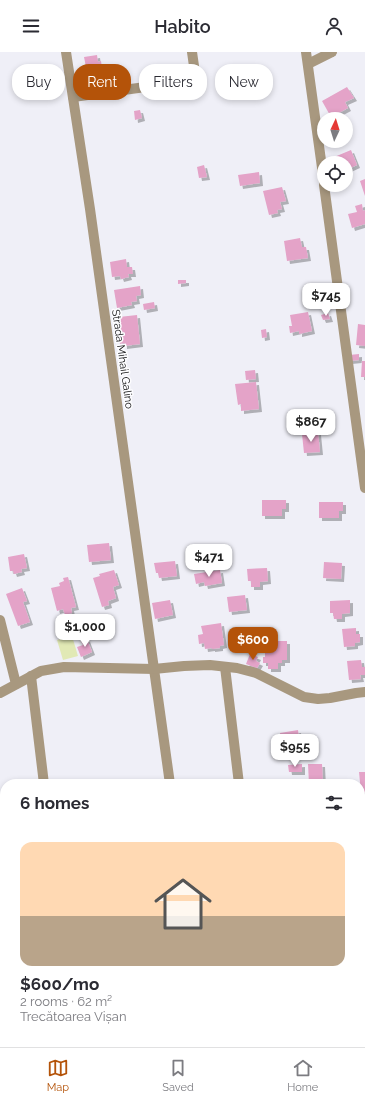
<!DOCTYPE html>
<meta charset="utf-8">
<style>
:root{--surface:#fff;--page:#f2f2f3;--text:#2b2b33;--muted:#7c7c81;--line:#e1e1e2;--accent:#b45309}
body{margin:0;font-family:Raleway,sans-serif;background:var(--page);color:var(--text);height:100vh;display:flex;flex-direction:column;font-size:15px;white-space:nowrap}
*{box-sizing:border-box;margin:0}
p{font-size:13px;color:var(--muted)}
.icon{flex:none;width:22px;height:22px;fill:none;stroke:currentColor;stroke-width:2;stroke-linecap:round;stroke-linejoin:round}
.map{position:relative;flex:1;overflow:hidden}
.sheet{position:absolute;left:0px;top:727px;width:365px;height:268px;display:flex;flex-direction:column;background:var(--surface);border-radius:16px 16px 0 0;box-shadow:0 2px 6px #0003}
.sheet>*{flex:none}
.hud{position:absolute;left:12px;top:12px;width:341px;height:36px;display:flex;gap:8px}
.needle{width:26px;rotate:4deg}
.fabs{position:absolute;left:317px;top:60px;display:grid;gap:8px}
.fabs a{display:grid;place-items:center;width:36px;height:36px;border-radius:50%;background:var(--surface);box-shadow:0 2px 6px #0003;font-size:20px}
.price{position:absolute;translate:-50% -34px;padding:0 9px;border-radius:8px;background:#fff;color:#222;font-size:13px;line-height:26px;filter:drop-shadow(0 1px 2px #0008)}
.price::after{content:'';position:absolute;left:50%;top:24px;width:12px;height:9px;margin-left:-6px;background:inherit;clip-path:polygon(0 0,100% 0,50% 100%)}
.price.current{background:var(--accent);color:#fff}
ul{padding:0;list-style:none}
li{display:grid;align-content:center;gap:8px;height:212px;padding:0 20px}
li+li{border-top:1px solid var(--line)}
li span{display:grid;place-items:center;height:124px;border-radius:12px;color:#555}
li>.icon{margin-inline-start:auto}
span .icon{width:72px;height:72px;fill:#fffc;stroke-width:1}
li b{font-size:17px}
h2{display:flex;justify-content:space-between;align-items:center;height:48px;padding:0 20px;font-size:17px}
.tag{padding:0 14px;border-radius:16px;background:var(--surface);box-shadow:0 2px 6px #0003;font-size:14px;line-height:36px}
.tag.current{background:var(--accent);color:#fff}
header{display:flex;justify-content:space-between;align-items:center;height:52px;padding:0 20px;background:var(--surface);font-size:18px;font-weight:600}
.tab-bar{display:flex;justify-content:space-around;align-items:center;height:56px;border-top:1px solid var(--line);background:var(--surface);font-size:11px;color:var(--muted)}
.tab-bar a{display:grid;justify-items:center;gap:2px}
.tab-bar .current{color:var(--accent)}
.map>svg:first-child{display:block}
.green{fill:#e1e9b5}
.building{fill:#e4a3c8;filter:url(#shadow)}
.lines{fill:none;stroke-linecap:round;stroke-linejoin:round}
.street{stroke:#a8987f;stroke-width:10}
.labels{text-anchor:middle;stroke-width:3;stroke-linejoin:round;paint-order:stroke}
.street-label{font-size:11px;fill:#111113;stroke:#fdfdff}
</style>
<header><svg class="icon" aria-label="menu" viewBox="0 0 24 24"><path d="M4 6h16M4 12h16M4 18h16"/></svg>Habito<svg class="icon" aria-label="person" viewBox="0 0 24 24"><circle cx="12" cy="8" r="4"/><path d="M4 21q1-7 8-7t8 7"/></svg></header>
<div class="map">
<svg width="365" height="995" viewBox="0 0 365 995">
<defs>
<filter id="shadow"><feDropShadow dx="3" dy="3" stdDeviation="0" flood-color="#0004"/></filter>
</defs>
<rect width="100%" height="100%" fill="#efeff7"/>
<path class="green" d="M72,584L78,604L63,608L57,588Z"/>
<g class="building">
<path d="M97,3L98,10L101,9L104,29L93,30V27L85,28L84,16L86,15L84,5Z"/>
<path d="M347,35L354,46L345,50L348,56L331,65L322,49Z"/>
<path d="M140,58L142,66L135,68L134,59Z"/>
<path d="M351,98L357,113L346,118V111H329L327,108Z"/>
<path d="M204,113L207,125L199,126L197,115Z"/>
<path d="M259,120L260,131L240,134L238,123Z"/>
<path d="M365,127V144L360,129Z"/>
<path d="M282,135L286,149L280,150L282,157L277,158L278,161L269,163L263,139Z"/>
<path d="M362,152L363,159L365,158V172L352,176L348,162L357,160L355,154Z"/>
<path d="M300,186L302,195H306L308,206L287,209L284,189Z"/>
<path d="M126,207L127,215H132L133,222H128L129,225L121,227L120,224L112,225L110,210Z"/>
<path d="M178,228H186V231L178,232Z"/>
<path d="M140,234L141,243L136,244L137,249L131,250L132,253L117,256L114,238Z"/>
<path d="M154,250L155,256L144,258L143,252Z"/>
<path d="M308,260L312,279L299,282V279L290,281L289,274H292L290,263Z"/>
<path d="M328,261L330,267L323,268L321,263Z"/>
<path d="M137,263L140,292L124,294V291L120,292L119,286L122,285L121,278H118L117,269H120L119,265Z"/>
<path d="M358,272L365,273V294L356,293Z"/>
<path d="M266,277L267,285L262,286L261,278Z"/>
<path d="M359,302V308L349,309V303Z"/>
<path d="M362,309H365V325H361Z"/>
<path d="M255,318L256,327L246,328L245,319Z"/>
<path d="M256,330L259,357L241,359V352L238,353L235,332Z"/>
<path d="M318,380L320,400L304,401L302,382Z"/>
<path d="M262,448H286V457H282V464H262Z"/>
<path d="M319,450H343V459H339V466H319Z"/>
<path d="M109,491L111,508L89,510L87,493Z"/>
<path d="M24,502L27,516L21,517L22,520L14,522L13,519H10L8,505Z"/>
<path d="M175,509L177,524L159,526L158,521H156L154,511Z"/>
<path d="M324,510L342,511L341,527L323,526Z"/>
<path d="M267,516L268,529L260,530V535H251V529H248L247,517Z"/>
<path d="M114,518L119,533L113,535L116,546L108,549L109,553L102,555L93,526L100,524L99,522Z"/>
<path d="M220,518L222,531L205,534L204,530L196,532L194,522Z"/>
<path d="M68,525L76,555L71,556L72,561L65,563L63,557L57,559L51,536L60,534L59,531L64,529L63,526Z"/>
<path d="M22,536L27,549L23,550L30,570L18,574L6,542Z"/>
<path d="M245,543L247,558L229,560L227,545Z"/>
<path d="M170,548L173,563L155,567L152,551Z"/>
<path d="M350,548V561L342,562V567H334L333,561H330V549Z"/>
<path d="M221,571L224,593L220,594V596L212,597V596L205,597L204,591L199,592L198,583L203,582L201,574Z"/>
<path d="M356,576V582H360V590L355,591V594L344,595L342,577Z"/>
<path d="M87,587L92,600L81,605L77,595L83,593L81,589Z"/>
<path d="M270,589H287V608H282V611H278V617H268V611H263V605H265V601H270Z"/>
<path d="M250,602L258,605L256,609L260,611L257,616L246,612Z"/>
<path d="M361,608L362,615H365V623H360L361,627L349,628L347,609Z"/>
<path d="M298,678L299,686L303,685L304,692H300L302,703L287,705L286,696L282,697L280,681Z"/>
<path d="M302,712V720H289L288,713Z"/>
<path d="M308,712H322L323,732H309Z"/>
<path d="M359,720H365V740L361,741Z"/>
<path d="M150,990H173L174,995H158L157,991L150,992Z"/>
<path d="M294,990H311L313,994L296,995Z"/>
<path d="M190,991L191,995H178V993Z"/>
</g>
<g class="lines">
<g class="street">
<path d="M66,0L90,157L170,732"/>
<path d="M306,0L324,130"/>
<path d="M308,12L332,0"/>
<path d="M73,45L196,28L192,0"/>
<path d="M324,133L365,436"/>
<path d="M0,568L16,632"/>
<path d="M225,615L239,732"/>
<path d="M31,624L44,732"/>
<path d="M0,641L41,619L64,615L154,617L184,614L210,613L237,616L256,621L304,645L318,647L330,646L356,641L365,640"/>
<path d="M360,825L365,824"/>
<path d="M360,886L365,885"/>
<path d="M205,990V995"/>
</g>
</g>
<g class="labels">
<g class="street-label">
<text transform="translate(123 307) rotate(82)" y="4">Strada Mihail Galino</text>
</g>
</g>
</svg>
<div class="fabs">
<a><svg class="needle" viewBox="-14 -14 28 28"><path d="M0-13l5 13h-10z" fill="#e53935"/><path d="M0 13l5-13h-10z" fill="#7c7c81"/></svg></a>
<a><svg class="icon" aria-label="locate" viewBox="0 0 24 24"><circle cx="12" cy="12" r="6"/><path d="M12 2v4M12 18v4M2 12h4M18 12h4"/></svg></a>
</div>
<b class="price" style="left:326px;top:265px">$745</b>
<b class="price" style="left:311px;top:391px">$867</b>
<b class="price" style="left:209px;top:526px">$471</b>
<b class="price" style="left:85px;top:596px">$1,000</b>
<b class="price current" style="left:253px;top:609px">$600</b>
<b class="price" style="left:295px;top:716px">$955</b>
<div class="hud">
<a class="tag">Buy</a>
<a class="tag current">Rent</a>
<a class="tag">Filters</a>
<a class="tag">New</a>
</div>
<section class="sheet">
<h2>6 homes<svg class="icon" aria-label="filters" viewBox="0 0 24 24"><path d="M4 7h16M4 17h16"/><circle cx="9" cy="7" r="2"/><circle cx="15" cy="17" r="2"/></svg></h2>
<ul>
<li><span style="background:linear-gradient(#ffd9b3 60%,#b9a48a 0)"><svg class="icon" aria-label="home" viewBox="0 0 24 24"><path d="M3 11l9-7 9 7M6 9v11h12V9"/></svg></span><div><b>$600/mo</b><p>2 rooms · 62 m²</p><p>Trecătoarea Vișan</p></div></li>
</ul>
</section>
</div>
<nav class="tab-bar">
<a class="current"><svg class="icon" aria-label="map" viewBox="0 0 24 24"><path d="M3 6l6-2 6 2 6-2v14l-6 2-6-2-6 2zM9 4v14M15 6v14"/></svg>Map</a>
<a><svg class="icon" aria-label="saved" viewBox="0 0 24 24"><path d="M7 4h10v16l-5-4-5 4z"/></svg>Saved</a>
<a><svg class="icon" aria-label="home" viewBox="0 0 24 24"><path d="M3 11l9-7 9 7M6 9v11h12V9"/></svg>Home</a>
</nav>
